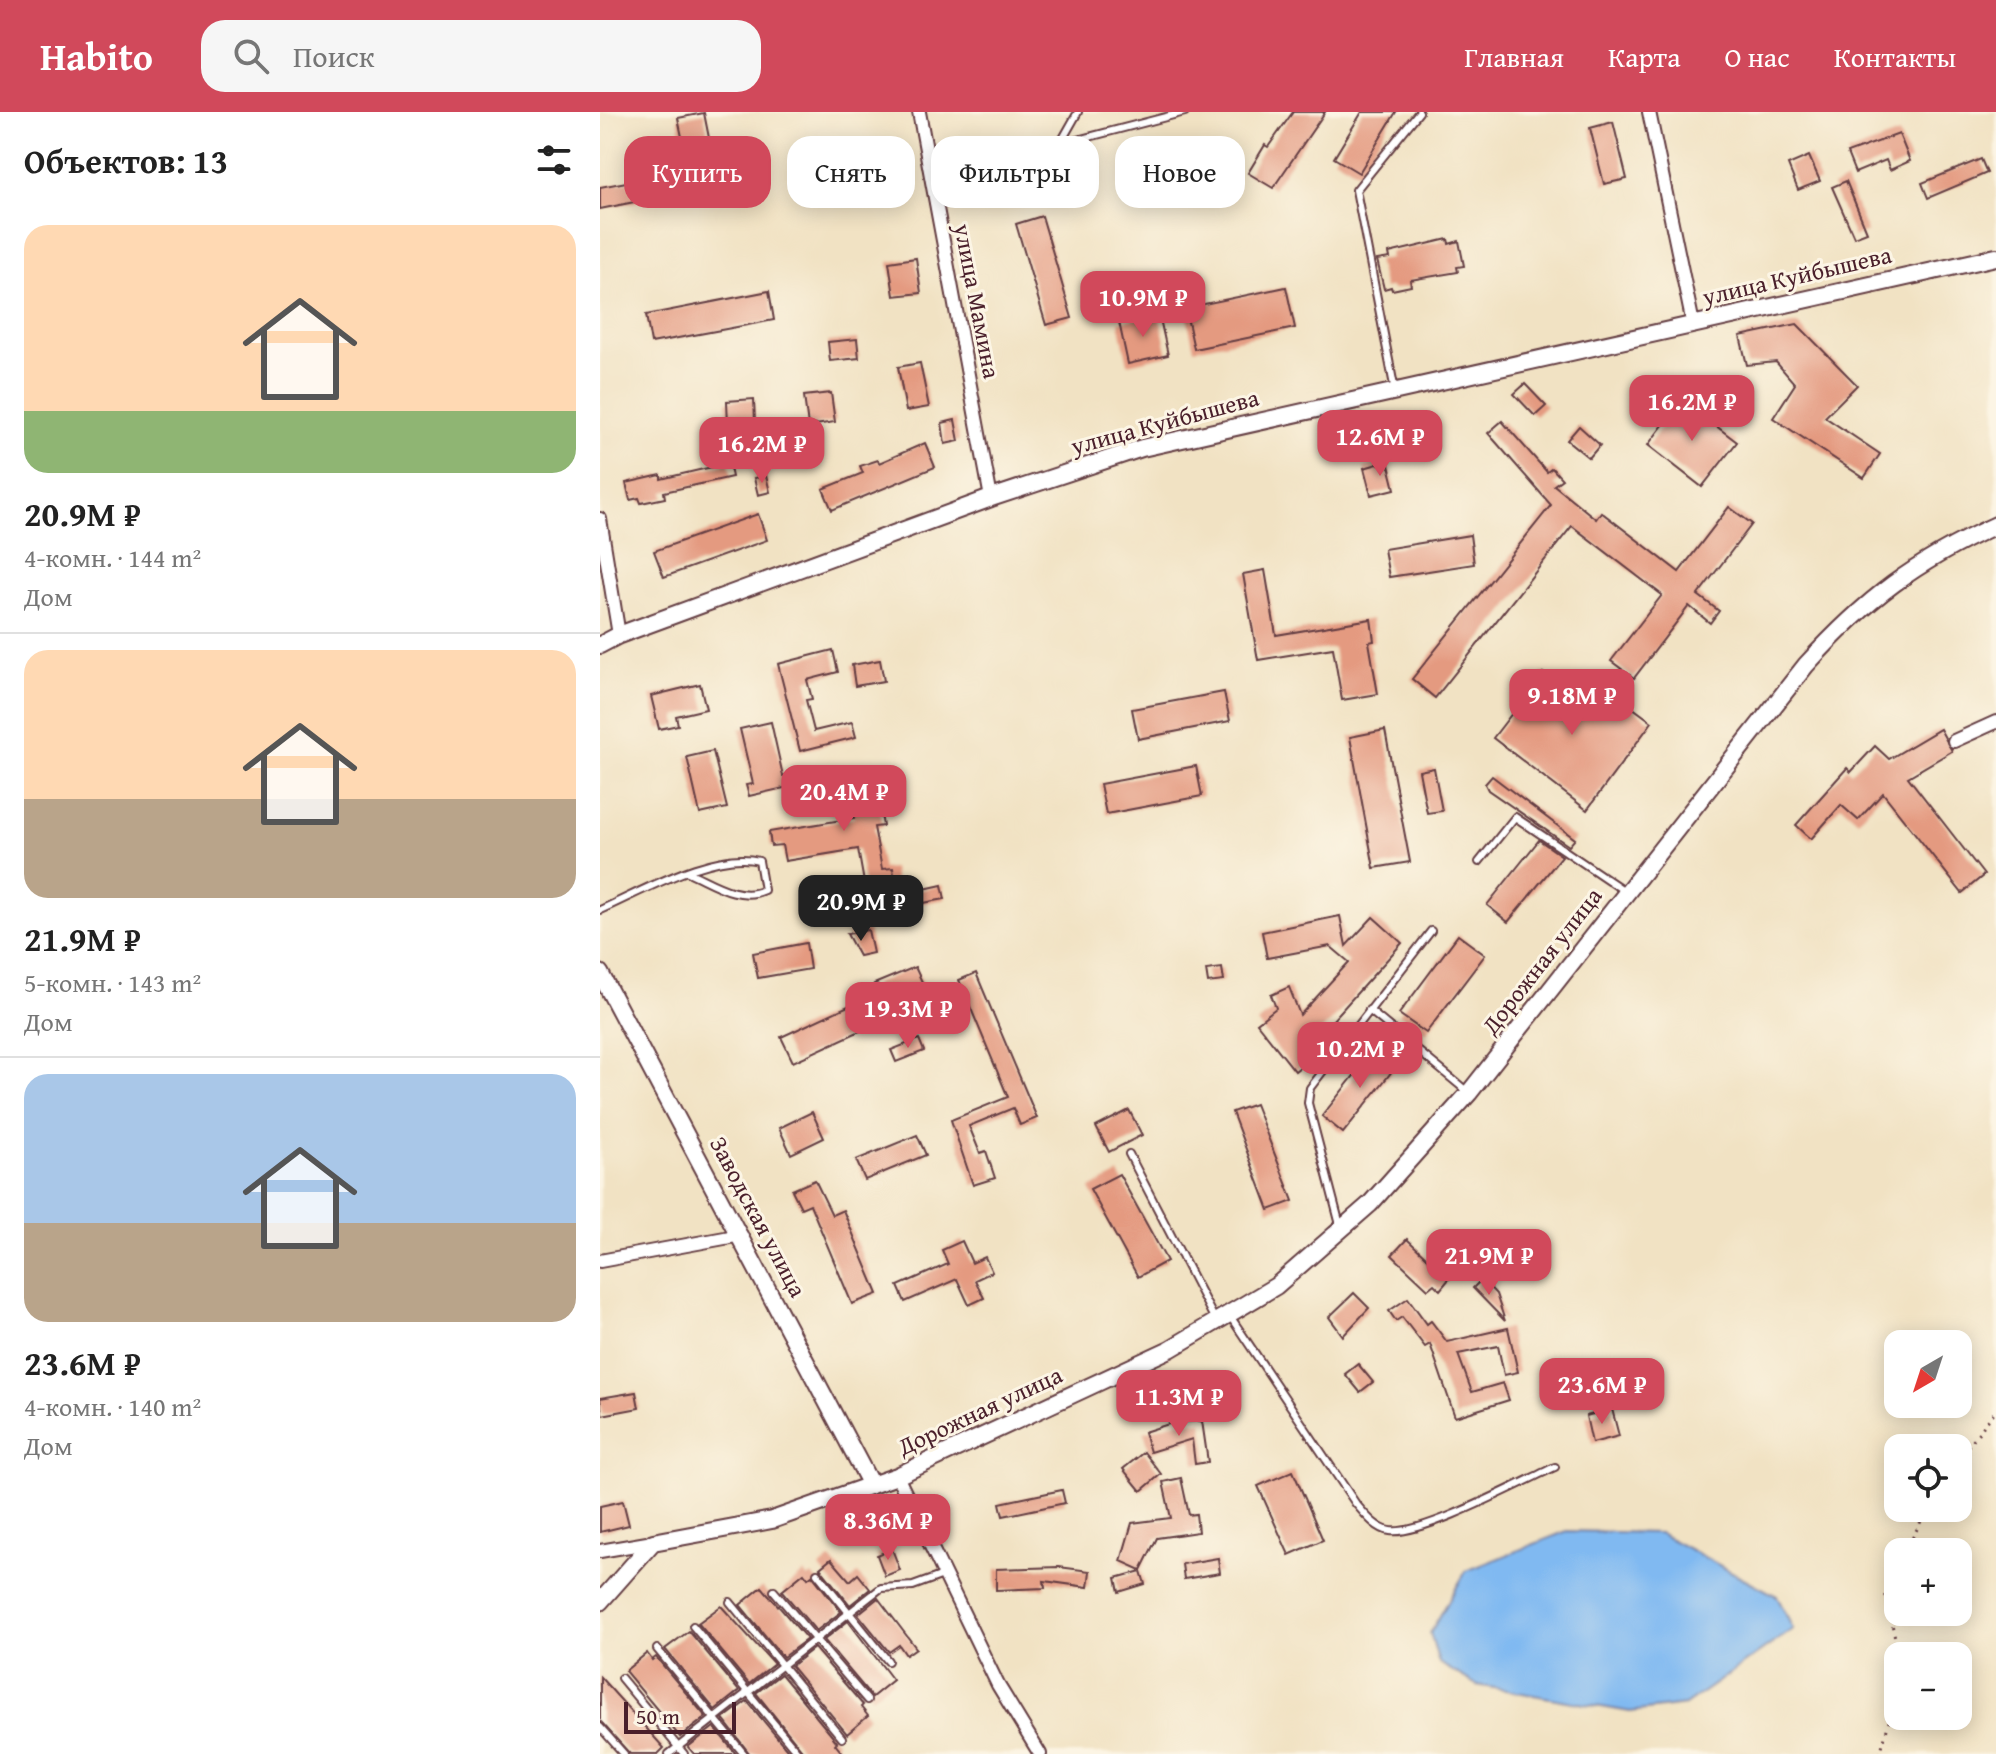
<!DOCTYPE html>
<html lang="ru">
<meta charset="utf-8">
<style>
:root{--surface:#fff;--page:#f6f6f6;--text:#222;--muted:#767676;--line:#e0e0e0;--accent:#d1495b}
body{margin:0;font-family:"Gentium Book Plus",serif;background:var(--page);color:var(--text);height:100vh;display:flex;flex-direction:column;font-size:30px;white-space:nowrap}
*{box-sizing:border-box;margin:0}
p{font-size:26px;color:var(--muted)}
.icon{flex:none;width:44px;height:44px;fill:none;stroke:currentColor;stroke-width:2;stroke-linecap:round;stroke-linejoin:round}
.map{position:relative;flex:1;overflow:hidden}
.sheet{display:flex;flex-direction:column;background:var(--surface);width:600px}
.sheet>*{flex:none}
.hud{position:absolute;left:24px;top:24px;width:760px;height:72px;display:flex;gap:16px}
.needle{width:52px;rotate:219deg}
.tools{position:absolute;left:1284px;top:1218px;display:grid;gap:16px}
.tools a{display:grid;place-items:center;width:88px;height:88px;border-radius:16px;background:var(--surface);box-shadow:0 4px 20px #0003;font-size:40px}
.scale{position:absolute;left:24px;bottom:20px;width:112px;box-sizing:border-box;padding-left:8px;border:4px solid #4a1f2b;border-top:0;font-size:22px;line-height:28px;white-space:nowrap;color:#4a1f2b;-webkit-text-stroke:6px #fcf5e5;paint-order:stroke}
.price{position:absolute;translate:-50% -68px;padding:0 18px;border-radius:16px;background:var(--accent);color:#fff;font-size:26px;line-height:52px;filter:drop-shadow(0 2px 4px #0008)}
.price::after{content:'';position:absolute;left:50%;top:48px;width:24px;height:18px;margin-left:-12px;background:inherit;clip-path:polygon(0 0,100% 0,50% 100%)}
.price.current{background:#222;color:#fff}
ul{padding:0;list-style:none}
li{display:grid;align-content:center;gap:16px;height:424px;padding:0 24px}
li+li{border-top:2px solid var(--line)}
li span{display:grid;place-items:center;height:248px;border-radius:24px;color:#555}
li>.icon{margin-inline-start:auto}
span .icon{width:144px;height:144px;fill:#fffc;stroke-width:1}
li b{font-size:34px}
h2{display:flex;justify-content:space-between;align-items:center;height:96px;padding:0 24px;font-size:34px}
.tag{padding:0 28px;border-radius:24px;background:var(--surface);box-shadow:0 4px 20px #0003;font-size:28px;line-height:72px}
.tag.current{background:var(--accent);color:#fff}
header{display:flex;align-items:center;gap:48px;box-sizing:border-box;height:112px;padding:0 40px;background:var(--accent);color:#fff}
header strong{font-size:38px}
nav{display:flex;gap:44px;margin-inline-start:auto;font-size:28px}
.search{width:560px;height:72px;background:var(--page);display:flex;align-items:center;gap:20px;box-sizing:border-box;padding:0 28px;border-radius:24px;color:var(--muted);font-size:30px}
main{display:flex;flex:1;min-height:0}
.map>svg:first-child{display:block}
.water{fill:#80b9f1;stroke:#656c8e;stroke-width:2}
.building{fill:#e49a80}
.lines{fill:none;stroke-linecap:round;stroke-linejoin:round}
.service-casing{stroke:#633c42;stroke-width:10}
.minor-casing{stroke:#633c42;stroke-width:16}
.tertiary-casing{stroke:#633c42;stroke-width:20}
.path{stroke:#633c42;stroke-width:3;stroke-dasharray:2 6;stroke-linecap:butt}
.service{stroke:#fff;stroke-width:6}
.minor{stroke:#fff;stroke-width:12}
.tertiary{stroke:#fff;stroke-width:16}
.labels{text-anchor:middle;stroke-width:6;stroke-linejoin:round;paint-order:stroke}
.street-label{font-size:24px;fill:#4a1f2b;stroke:#fcf5e5}
</style>
<header>
<strong>Habito</strong>
<div class="search"><svg class="icon" aria-label="search" viewBox="0 0 24 24"><circle cx="10" cy="10" r="6"/><path d="M15 15l6 6"/></svg>Поиск</div>
<nav><a>Главная</a><a>Карта</a><a>О нас</a><a>Контакты</a></nav>
</header>
<main>
<section class="sheet">
<h2>Объектов: 13<svg class="icon" aria-label="filters" viewBox="0 0 24 24"><path d="M4 7h16M4 17h16"/><circle cx="9" cy="7" r="2"/><circle cx="15" cy="17" r="2"/></svg></h2>
<ul>
<li><span style="background:linear-gradient(#ffd9b3 75%,#8fb573 0)"><svg class="icon" aria-label="home" viewBox="0 0 24 24"><path d="M3 11l9-7 9 7M6 9v11h12V9"/></svg></span><div><b>20.9M ₽</b><p>4-комн. · 144 m²</p><p>Дом</p></div></li>
<li><span style="background:linear-gradient(#ffd9b3 60%,#b9a48a 0)"><svg class="icon" aria-label="home" viewBox="0 0 24 24"><path d="M3 11l9-7 9 7M6 9v11h12V9"/></svg></span><div><b>21.9M ₽</b><p>5-комн. · 143 m²</p><p>Дом</p></div></li>
<li><span style="background:linear-gradient(#a9c7e8 60%,#b9a48a 0)"><svg class="icon" aria-label="home" viewBox="0 0 24 24"><path d="M3 11l9-7 9 7M6 9v11h12V9"/></svg></span><div><b>23.6M ₽</b><p>4-комн. · 140 m²</p><p>Дом</p></div></li>
</ul>
</section>
<div class="map">
<svg width="1396" height="1642" viewBox="0 0 1396 1642">
<rect width="100%" height="100%" fill="#fcf5e5"/>
<filter id="ink" filterUnits="userSpaceOnUse"><feTurbulence type="fractalNoise" baseFrequency=".0125" numOctaves="2"/><feDisplacementMap in="SourceGraphic" scale="16" xChannelSelector="R" yChannelSelector="G"/><feConvolveMatrix kernelMatrix="1 2 1 2 8 2 1 2 1" color-interpolation-filters="sRGB"/></filter>
<filter id="wash" filterUnits="userSpaceOnUse"><feTurbulence type="fractalNoise" baseFrequency=".006" numOctaves="4" result="noise"/><feDisplacementMap in="SourceGraphic" scale="32" xChannelSelector="R" yChannelSelector="G"/><feGaussianBlur stdDeviation="1.8" result="paint"/><feColorMatrix in="noise" values="0 0 0 0 0 0 0 0 0 0 0 0 0 0 0 0 0 1.4 0 .05"/><feComposite in="paint" operator="in"/></filter>
<g filter="url(#wash)">
<rect width="100%" height="100%" fill="#f1e2c3"/>
<path class="water" d="M967,1419L1059,1421L1177,1484L1193,1517L1085,1593L1030,1600L877,1573L839,1551L830,1521L866,1459Z"/>
<g id="blocks">
<g class="building">
<path d="M693,0H725L673,76L648,61L665,33L668,35Z"/>
<path d="M762,0H796L759,61L734,46Z"/>
<path d="M104,1L111,36L106,37L113,74L0,97V75L89,58L78,6Z"/>
<path d="M1013,10L1027,67L1004,72L990,16Z"/>
<path d="M1299,22L1310,49L1290,58L1286,48L1255,61L1247,41Z"/>
<path d="M483,33L494,41L478,61L467,52Z"/>
<path d="M293,42L299,63L284,67L278,47Z"/>
<path d="M1209,44L1220,69L1198,78L1188,53Z"/>
<path d="M1381,47L1387,61L1328,86L1322,71Z"/>
<path d="M1246,69L1267,120L1254,125L1232,75Z"/>
<path d="M442,104L472,206L446,213L416,112Z"/>
<path d="M848,127L849,132L859,129L864,154L857,155L858,160L810,168L811,174L792,178L791,175L784,177L777,148L790,146L789,141Z"/>
<path d="M316,146L321,181L294,184L289,150Z"/>
<path d="M686,175L695,216L594,237L585,196Z"/>
<path d="M169,179L174,208L51,231L46,203Z"/>
<path d="M559,202L568,243L528,252L519,210Z"/>
<path d="M1197,212L1257,273L1225,305L1280,342L1264,366L1173,306L1195,272L1176,250L1147,253L1140,224Z"/>
<path d="M257,227L259,246L230,249L228,230Z"/>
<path d="M320,251L329,295L306,299L298,255Z"/>
<path d="M925,272L946,294L935,304L914,282Z"/>
<path d="M231,281L235,310L208,314L204,284Z"/>
<path d="M154,287L156,332L129,334L127,289Z"/>
<path d="M1082,288L1137,330L1102,375L1048,333Z"/>
<path d="M791,303L797,325L772,332L766,310Z"/>
<path d="M355,308L359,329L345,332L342,311Z"/>
<path d="M902,309L947,360L952,356L962,367L954,373L996,407L1001,400L1079,460L1129,395L1152,412L1098,483L1119,499L1110,511L1089,494L1034,566L1011,549L1062,483L972,414L835,586L812,567L951,393L888,321Z"/>
<path d="M979,314L1000,333L989,346L967,328Z"/>
<path d="M325,331L335,355L232,398L223,377L263,361L260,354L278,348L279,351Z"/>
<path d="M788,349L795,377L771,383L764,356Z"/>
<path d="M129,351L132,365L64,380L65,386L41,391L39,386L30,388L26,371L61,363V367Z"/>
<path d="M166,364L170,380L158,383L154,366Z"/>
<path d="M158,402L167,428L64,465L54,439Z"/>
<path d="M870,423L874,452L789,465L784,437Z"/>
<path d="M665,458L676,523L771,507L774,529L769,530L778,582L742,588L733,536L658,548L643,462Z"/>
<path d="M233,538L238,560L207,568L212,587L206,588L214,619L252,610L256,625L200,639L178,552Z"/>
<path d="M280,548L284,569L255,574L252,553Z"/>
<path d="M943,561L971,582L982,569L1023,601L1029,593L1052,610L987,698L893,626Z"/>
<path d="M100,572L106,597L76,604L78,613L59,617L51,584Z"/>
<path d="M624,580L630,609L538,627L532,597Z"/>
<path d="M171,610L183,664L191,662L193,674L149,684L146,673L153,672L140,617Z"/>
<path d="M1340,617L1352,639L1308,665L1384,763L1362,781L1283,681L1258,708L1241,693L1211,727L1196,713L1247,656L1251,660L1275,634L1289,647Z"/>
<path d="M785,618L810,750L774,756L750,625Z"/>
<path d="M113,639L127,696L100,702L87,645Z"/>
<path d="M596,654L602,684L506,702L500,672Z"/>
<path d="M834,656L842,699L827,701L819,659Z"/>
<path d="M274,658L283,714L274,715L282,757L293,756L295,770L265,776L258,737L185,749L182,733L171,734L169,720L254,706L246,662Z"/>
<path d="M892,664L975,727L969,734L888,678L885,672Z"/>
<path d="M939,728L962,744L908,810L887,793Z"/>
<path d="M342,773L345,787L318,792L315,779Z"/>
<path d="M740,804L746,834L773,805L802,831L732,909L707,931L716,942L695,959L657,911L676,896L671,883L689,875L700,903L749,850L730,834L667,846L662,820Z"/>
<path d="M268,818L273,841L259,844L247,822Z"/>
<path d="M858,823L885,843L826,921L799,902Z"/>
<path d="M206,831L210,857L158,866L153,841Z"/>
<path d="M315,855L331,889L292,906L274,872Z"/>
<path d="M622,856L624,869L608,871L606,858Z"/>
<path d="M376,861L437,1006L420,1013L413,996L369,1014L380,1041L386,1039L395,1066L373,1073L351,1008L408,985L359,868Z"/>
<path d="M259,889L271,914L193,950L181,925Z"/>
<path d="M319,927L324,939L296,950L291,938Z"/>
<path d="M776,936L797,953L743,1021L722,1004Z"/>
<path d="M655,992L693,1089L669,1098L632,1000Z"/>
<path d="M529,998L542,1023L509,1040L496,1015Z"/>
<path d="M212,1000L224,1026L191,1042L179,1016Z"/>
<path d="M317,1023L326,1043L265,1068L256,1048Z"/>
<path d="M519,1062L567,1149L538,1165L490,1077Z"/>
<path d="M215,1068L232,1103L243,1098L278,1182L252,1192L210,1092L201,1096L192,1078Z"/>
<path d="M807,1127L849,1167L840,1178L834,1172L828,1177L792,1143Z"/>
<path d="M362,1129L372,1151L385,1145L392,1160L375,1168L384,1186L369,1193L357,1167L305,1190L298,1174L348,1152L342,1138Z"/>
<path d="M882,1167L896,1182L905,1209L873,1176Z"/>
<path d="M754,1181L769,1196L743,1224L729,1205Z"/>
<path d="M808,1186L827,1212L831,1209L847,1230L908,1216L918,1260L904,1263L898,1234L858,1242L872,1280L903,1271L909,1288L855,1305L830,1232L825,1235L802,1205L796,1209L789,1199Z"/>
<path d="M758,1252L773,1270L760,1280L745,1262Z"/>
<path d="M36,1280L39,1296L2,1303L0,1286Z"/>
<path d="M1012,1297L1019,1324L992,1331L986,1304Z"/>
<path d="M602,1309L608,1350L595,1352L592,1327L550,1340L544,1320L575,1310Z"/>
<path d="M544,1340L561,1362L541,1379L523,1357Z"/>
<path d="M693,1359L723,1428L689,1443L658,1374Z"/>
<path d="M581,1366L589,1403L596,1402L598,1420L557,1426L541,1458L521,1449L532,1411L571,1406L563,1370Z"/>
<path d="M462,1378L465,1391L403,1404L400,1391Z"/>
<path d="M23,1389L29,1413L0,1420V1394Z"/>
<path d="M292,1437L300,1458L285,1464L277,1443Z"/>
<path d="M618,1446L620,1461L584,1467L582,1452Z"/>
<path d="M231,1447L250,1469L258,1462L270,1477L250,1493L220,1456Z"/>
<path d="M459,1455L490,1459L488,1475L444,1469L445,1476L396,1478V1457Z"/>
<path d="M541,1459L545,1472L519,1480L516,1466Z"/>
<path d="M204,1461L208,1466L212,1463L241,1500L216,1519L182,1479Z"/>
<path d="M162,1475L207,1527L183,1545L140,1493Z"/>
<path d="M278,1486L316,1536L306,1543L299,1533L289,1540L258,1502Z"/>
<path d="M121,1494L174,1552L149,1572L98,1511Z"/>
<path d="M248,1509L293,1568L272,1585L224,1528Z"/>
<path d="M89,1519L139,1579L115,1598L65,1537Z"/>
<path d="M214,1536L263,1593L261,1595L268,1604L247,1622L191,1554Z"/>
<path d="M47,1541L52,1548L56,1545L106,1605L80,1625L25,1559Z"/>
<path d="M181,1562L237,1630L235,1632L243,1642H205L156,1581Z"/>
<path d="M0,1565L64,1636L58,1642H30L0,1609Z"/>
<path d="M147,1589L191,1642H150L123,1607Z"/>
<path d="M114,1615L136,1642H94L88,1635Z"/>
</g>
</g>
</g>
<g filter="url(#ink)">
<use href="#blocks" fill-opacity="0" stroke="#633c42" stroke-width="2"/>
<g class="lines">
<defs>
<g id="service">
<path d="M461,30L478,0"/>
<path d="M333,75L385,52L585,0"/>
<path d="M795,279L756,78L819,0"/>
<path d="M879,750L915,705L1026,780"/>
<path d="M0,798C41,780 115,737 159,749L164,778C139,790 111,770 88,760"/>
<path d="M769,898L869,981"/>
<path d="M529,1042L615,1208"/>
<path d="M740,1113L708,991L710,976L831,819"/>
<path d="M630,1204L756,1392C765,1402 776,1417 790,1419C821,1424 922,1370 955,1355"/>
<path d="M217,1461L288,1549"/>
<path d="M174,1479L267,1588"/>
<path d="M130,1490L242,1626"/>
<path d="M93,1514L199,1642"/>
<path d="M57,1537L144,1642"/>
<path d="M21,1566L84,1642"/>
<path d="M0,1615L24,1642"/>
<path d="M69,1642L281,1476L313,1474L346,1462"/>
</g>
<g id="minor">
<path d="M319,0L391,386"/>
<path d="M1049,0L1093,212"/>
<path d="M0,407L19,523"/>
<path d="M1354,629L1396,610"/>
<path d="M0,1149L141,1123"/>
<path d="M297,1364L398,1573L440,1642"/>
<path d="M0,1439L53,1430"/>
</g>
<g id="tertiary">
<path d="M0,533L19,523L391,386L542,336L1396,145"/>
<path d="M0,861L271,1373"/>
<path d="M0,1490L53,1430L172,1408L297,1364L570,1237L676,1174L770,1092L869,981L1206,553C1266,487 1315,450 1396,413"/>
</g>
</defs>
<use href="#service" class="service-casing"/>
<use href="#minor" class="minor-casing"/>
<use href="#tertiary" class="tertiary-casing"/>
<g class="path">
<path d="M1358,1347L1396,1298"/>
<path d="M1305,1440L1328,1396"/>
<path d="M1298,1454L1285,1480L1299,1544"/>
<path d="M1280,1642L1292,1599L1298,1556"/>
</g>
<use href="#service" class="service"/>
<use href="#minor" class="minor"/>
<use href="#tertiary" class="tertiary"/>
</g>
</g>
<g class="labels">
<g class="street-label">
<text transform="translate(1197 164) rotate(-13)" y="8">улица Куйбышева</text>
<text transform="translate(377 189) rotate(79)" y="8">улица Мамина</text>
<text transform="translate(565 310) rotate(-15)" y="8">улица Куйбышева</text>
<text transform="translate(942 849) rotate(-52)" y="8">Дорожная улица</text>
<text transform="translate(158 1105) rotate(62)" y="8">Заводская улица</text>
<text transform="translate(380 1299) rotate(-25)" y="8">Дорожная улица</text>
</g>
</g>
</svg>
<div class="tools">
<a><svg class="needle" viewBox="-14 -14 28 28"><path d="M0-13l5 13h-10z" fill="#e53935"/><path d="M0 13l5-13h-10z" fill="#767676"/></svg></a>
<a><svg class="icon" aria-label="locate" viewBox="0 0 24 24"><circle cx="12" cy="12" r="6"/><path d="M12 2v4M12 18v4M2 12h4M18 12h4"/></svg></a>
<a>+</a>
<a>−</a>
</div>
<div class="scale">50 m</div>
<b class="price" style="left:543px;top:227px">10.9M ₽</b>
<b class="price" style="left:1092px;top:331px">16.2M ₽</b>
<b class="price" style="left:780px;top:366px">12.6M ₽</b>
<b class="price" style="left:162px;top:373px">16.2M ₽</b>
<b class="price" style="left:972px;top:625px">9.18M ₽</b>
<b class="price" style="left:244px;top:721px">20.4M ₽</b>
<b class="price current" style="left:261px;top:831px">20.9M ₽</b>
<b class="price" style="left:308px;top:938px">19.3M ₽</b>
<b class="price" style="left:760px;top:978px">10.2M ₽</b>
<b class="price" style="left:889px;top:1185px">21.9M ₽</b>
<b class="price" style="left:1002px;top:1314px">23.6M ₽</b>
<b class="price" style="left:579px;top:1326px">11.3M ₽</b>
<b class="price" style="left:288px;top:1450px">8.36M ₽</b>
<div class="hud">
<a class="tag current">Купить</a>
<a class="tag">Снять</a>
<a class="tag">Фильтры</a>
<a class="tag">Новое</a>
</div>
</div>
</main>
